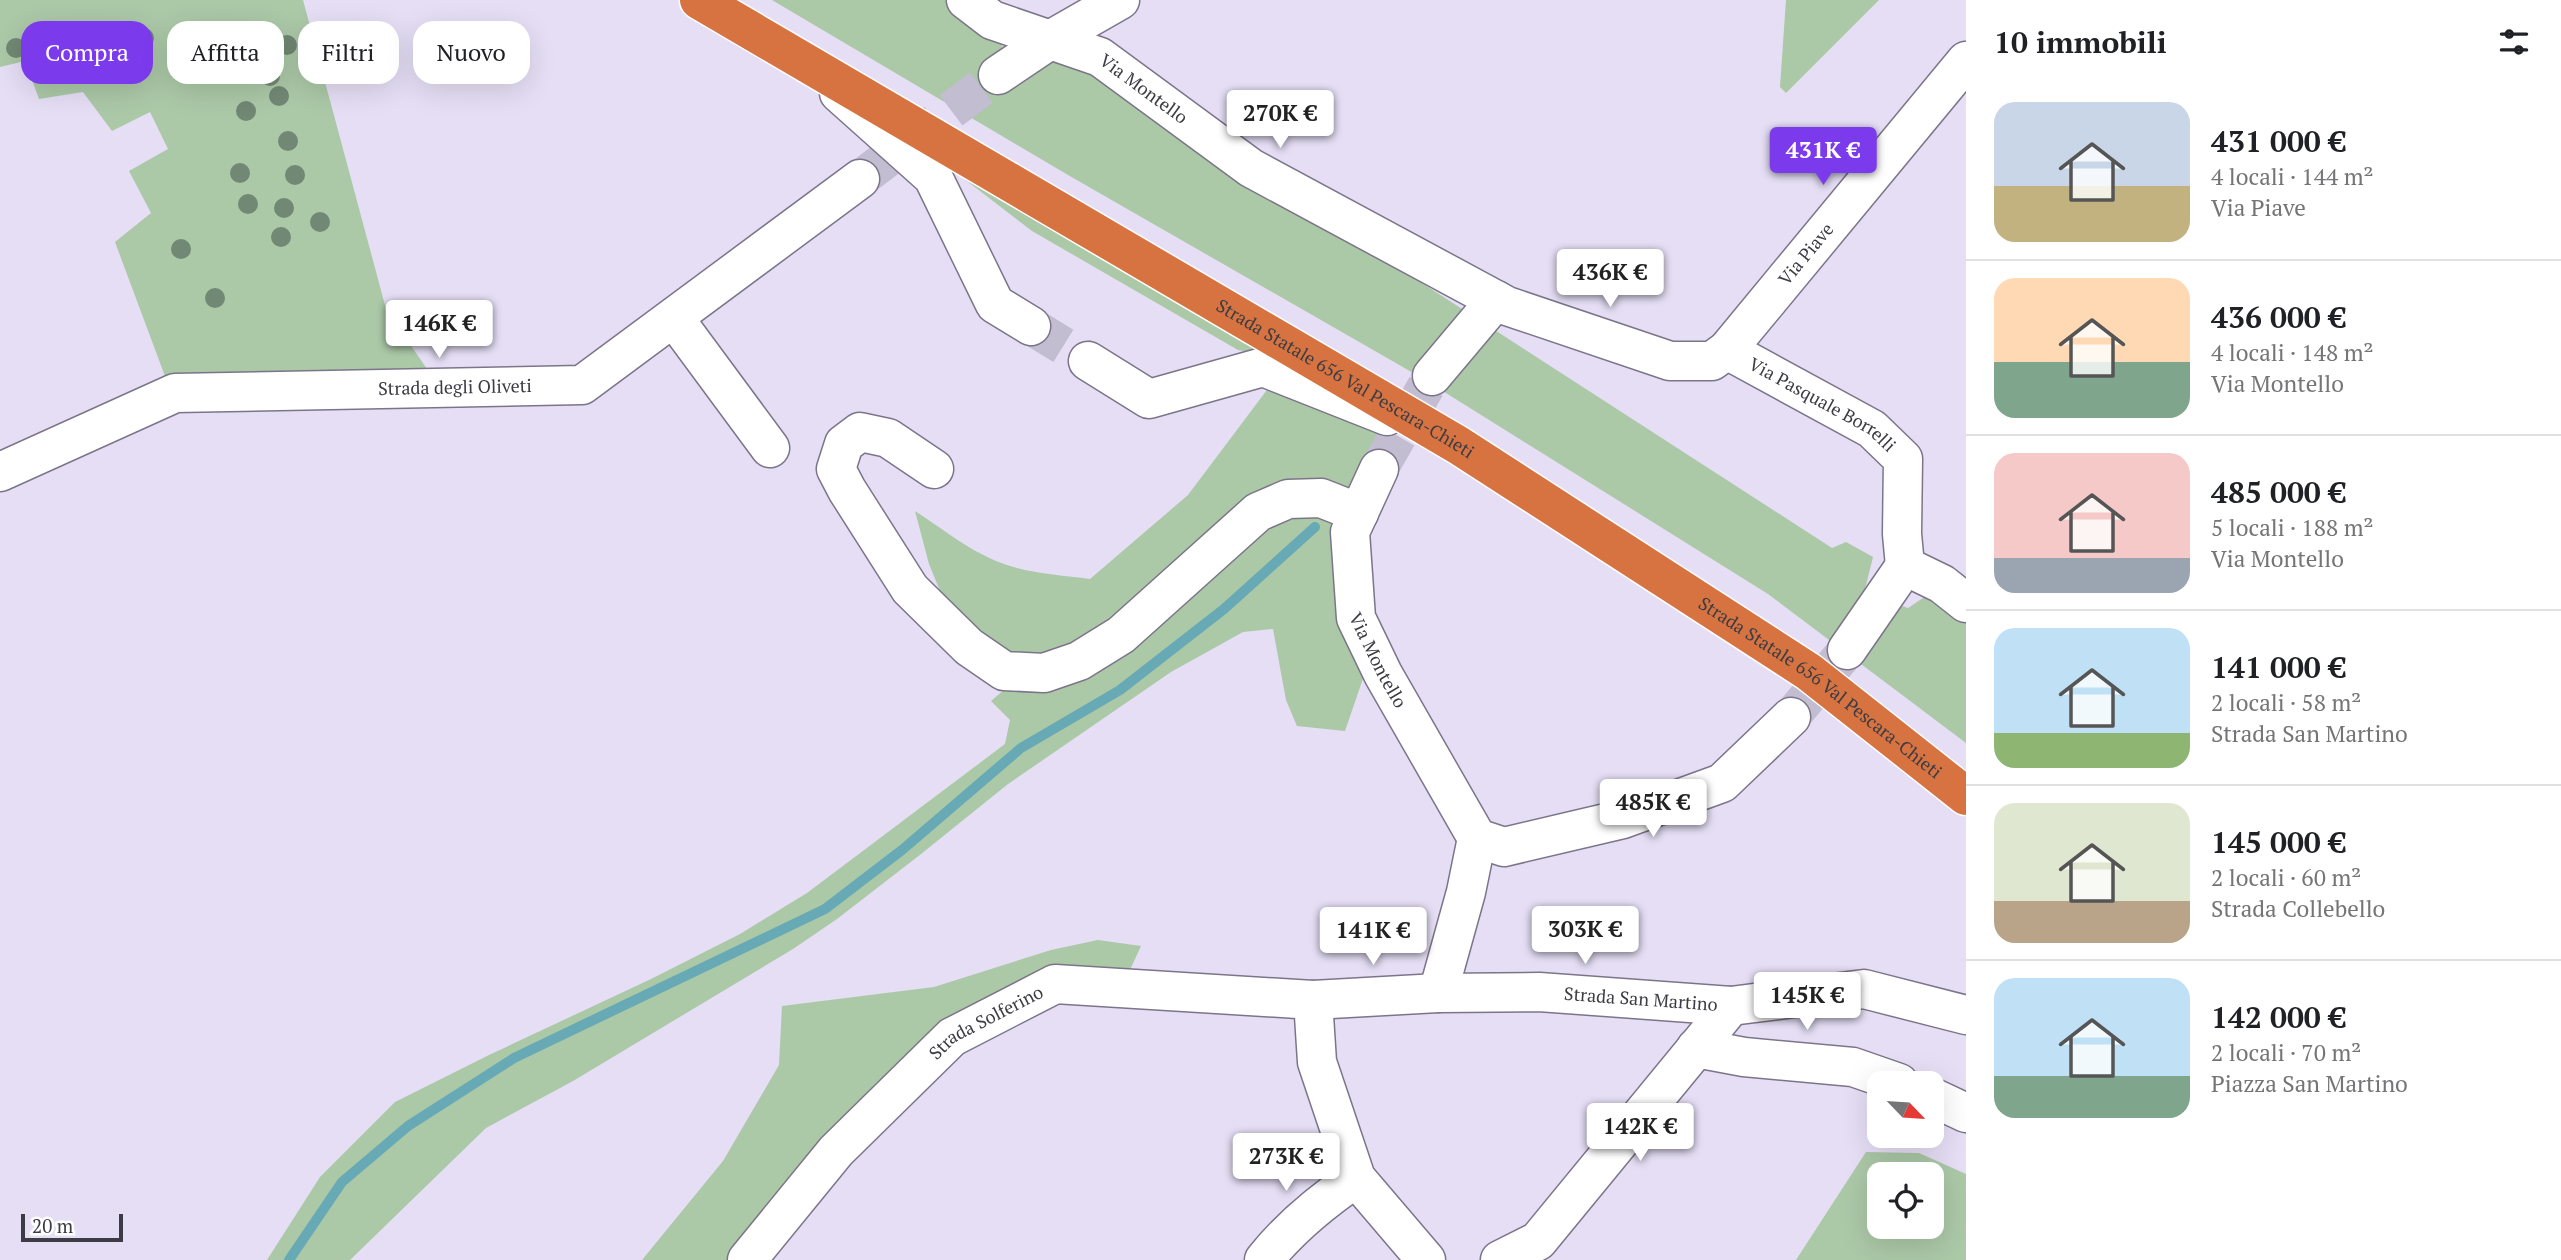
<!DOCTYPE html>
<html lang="it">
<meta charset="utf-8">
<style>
:root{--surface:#fff;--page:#f6f6f6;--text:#202124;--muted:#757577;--line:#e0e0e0;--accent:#7c3aed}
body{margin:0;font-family:"PT Serif",serif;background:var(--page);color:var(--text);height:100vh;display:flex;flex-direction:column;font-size:26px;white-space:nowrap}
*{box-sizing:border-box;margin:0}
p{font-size:23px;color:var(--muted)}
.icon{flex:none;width:38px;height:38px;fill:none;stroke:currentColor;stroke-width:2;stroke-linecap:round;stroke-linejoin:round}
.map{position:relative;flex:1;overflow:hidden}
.drawer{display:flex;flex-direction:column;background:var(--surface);width:595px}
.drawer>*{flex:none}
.banner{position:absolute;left:21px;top:21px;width:665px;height:63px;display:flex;gap:14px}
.needle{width:46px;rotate:115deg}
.controls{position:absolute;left:1867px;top:1071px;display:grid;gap:14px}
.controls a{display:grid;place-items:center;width:77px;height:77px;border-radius:14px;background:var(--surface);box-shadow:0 7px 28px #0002;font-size:35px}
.scale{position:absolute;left:21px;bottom:18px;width:102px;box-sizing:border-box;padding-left:7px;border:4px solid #3d3b43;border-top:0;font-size:19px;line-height:24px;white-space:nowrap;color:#3d3b43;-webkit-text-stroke:5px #fff;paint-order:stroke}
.price{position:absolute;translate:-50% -60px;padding:0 16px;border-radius:7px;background:#fff;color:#222;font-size:23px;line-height:46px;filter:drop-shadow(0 2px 4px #0008)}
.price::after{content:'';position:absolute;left:50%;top:42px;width:21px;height:16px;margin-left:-10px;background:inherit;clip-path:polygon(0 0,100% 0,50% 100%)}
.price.current{background:var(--accent);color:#fff}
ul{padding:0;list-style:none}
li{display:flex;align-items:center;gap:21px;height:175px;padding:0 28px}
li+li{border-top:2px solid var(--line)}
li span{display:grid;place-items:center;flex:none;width:196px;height:140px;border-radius:21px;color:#555}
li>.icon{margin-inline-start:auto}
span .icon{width:84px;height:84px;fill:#fffc;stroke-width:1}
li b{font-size:30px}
h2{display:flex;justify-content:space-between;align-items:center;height:84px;padding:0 28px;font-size:30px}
.tag{padding:0 24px;border-radius:21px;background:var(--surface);box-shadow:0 7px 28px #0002;font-size:24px;line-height:63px}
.tag.current{background:var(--accent);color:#fff}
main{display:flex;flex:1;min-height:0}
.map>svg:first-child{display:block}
.green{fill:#abc8a7;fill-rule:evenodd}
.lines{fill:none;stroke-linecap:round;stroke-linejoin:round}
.stream{stroke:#67a9b5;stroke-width:10}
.minor-tunnel{stroke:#c3bdd1;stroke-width:38;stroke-dasharray:38 19;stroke-linecap:butt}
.minor-casing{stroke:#7c7589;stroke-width:41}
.highway-casing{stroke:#fff;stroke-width:41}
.minor{stroke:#fff;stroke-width:38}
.highway{stroke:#d67341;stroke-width:38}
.tree{fill:#718874}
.labels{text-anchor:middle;stroke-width:7;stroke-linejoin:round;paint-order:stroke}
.street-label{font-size:18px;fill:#3d3b43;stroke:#fff}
</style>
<main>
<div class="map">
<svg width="1966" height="1260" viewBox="0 0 1966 1260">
<rect width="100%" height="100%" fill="#e5def5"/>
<g class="green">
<path d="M0,0H303L386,309L427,369L169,387L115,242L151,213L129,171L168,149L150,112L112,131L83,92L39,99L25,61L0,67Z"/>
<path d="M772,0H956L1003,34L1002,54H1044L1109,81L1832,548L1846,542L1873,557L1864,593L1908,608L1941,586L1966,606V743L1768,594L1422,378L1068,175Z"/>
<path d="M1786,0H1879L1786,93L1780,87Z"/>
<path d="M966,171L1289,360L1238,350L1032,231L963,178Z"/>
<path d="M1273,382L1397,430L1349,517L1369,661L1345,731L1297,726L1286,700L1273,629L1243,632L1171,672L1008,784L921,854L837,919L793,949L573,1081L486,1128L350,1260H267L320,1177L395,1102L489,1055L651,979L740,934L807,893L1005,744L1010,720L991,701L1005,689L945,603L929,564L915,511C943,529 972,553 1004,564C1032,574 1061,575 1090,579L1188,495Z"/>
<path d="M1098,940L1141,946L1123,985L950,1034L737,1260H642L723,1161L779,1065L782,1006L934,987L1051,950Z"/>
<path d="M1866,1152L1919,1153L1966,1174V1260H1796ZM1880,1174H1932V1227H1880Z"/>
</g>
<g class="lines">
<path class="stream" d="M289,1260L342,1182L408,1126L514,1058L825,909L902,850L1021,748L1120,690L1224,609L1315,527"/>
<g class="minor-tunnel">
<path d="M860,179L998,75"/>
<path d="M1031,326L1088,361"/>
<path d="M1379,469L1432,376"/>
<path d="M1791,717L1847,650"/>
</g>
<defs>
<g id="minor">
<path id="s1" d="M966,0L992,20L1100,57L1251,168L1507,306L1670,361H1712L1727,350L1966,61"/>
<path d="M998,75L1050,40L1120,0"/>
<path d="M839,93L933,177L995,304L1031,326"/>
<path d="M674,318L770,448"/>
<path id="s2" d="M1727,350L1872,429L1903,459L1902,534L1905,566L1942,584L1966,603"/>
<path d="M1088,361L1149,399L1263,367L1387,416"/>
<path d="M1432,376L1496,300"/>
<path d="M934,469L888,438L860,432L844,444L836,469L847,490L910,589L969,647L1004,671L1044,673L1079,661L1121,635L1258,512L1288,499L1321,498L1359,513"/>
<path id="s3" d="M1379,469L1350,532L1356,618L1383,674L1477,838L1504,847L1623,819L1722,783L1791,717"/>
<path id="s4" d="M0,472L175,393L582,385L860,179"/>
<path d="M1847,650L1905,566"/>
<path d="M1438,993L1466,892L1477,838"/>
<path d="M1313,1000L1317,1062L1356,1178L1426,1260"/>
<path d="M1696,1048L1744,1057L1853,1067L1899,1083"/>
<path d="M1932,1097L1966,1113"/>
<path id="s5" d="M747,1260L836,1151L952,1037L1055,984L1313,1000L1438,993L1539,992L1731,1006L1864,989L1966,1015"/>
<path d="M1264,1260C1290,1227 1321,1202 1356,1178"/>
<path d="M1500,1260L1538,1241L1731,1006"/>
</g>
<g id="highway">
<path id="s6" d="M699,0L1458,445L1809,672L1966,796"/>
</g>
</defs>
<use href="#minor" class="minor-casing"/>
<use href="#highway" class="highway-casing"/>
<use href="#minor" class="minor"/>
<use href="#highway" class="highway"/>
</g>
<g class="tree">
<circle cx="61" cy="37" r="10"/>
<circle cx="144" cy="38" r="10"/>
<circle cx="287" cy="45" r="10"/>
<circle cx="254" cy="46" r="10"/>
<circle cx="199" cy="47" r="10"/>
<circle cx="16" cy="48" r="10"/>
<circle cx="116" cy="56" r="10"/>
<circle cx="225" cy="65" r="10"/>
<circle cx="270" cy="76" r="10"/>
<circle cx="279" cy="96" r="10"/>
<circle cx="246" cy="111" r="10"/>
<circle cx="288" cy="141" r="10"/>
<circle cx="240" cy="173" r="10"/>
<circle cx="295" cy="175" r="10"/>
<circle cx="248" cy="204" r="10"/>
<circle cx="284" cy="208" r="10"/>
<circle cx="320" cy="222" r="10"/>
<circle cx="281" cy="237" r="10"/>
<circle cx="181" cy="249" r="10"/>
<circle cx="215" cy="298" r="10"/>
</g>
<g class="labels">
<g class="street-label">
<text dy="6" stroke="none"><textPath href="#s1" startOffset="201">Via Montello</textPath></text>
<text dy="6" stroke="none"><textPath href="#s1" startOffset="982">Via Piave</textPath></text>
<text dy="6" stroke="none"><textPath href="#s6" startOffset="749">Strada Statale 656 Val Pescara-Chieti</textPath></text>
<text dy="6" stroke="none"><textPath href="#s4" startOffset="472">Strada degli Oliveti</textPath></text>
<text dy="6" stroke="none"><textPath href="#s2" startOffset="110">Via Pasquale Borrelli</textPath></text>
<text dy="6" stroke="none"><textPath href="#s3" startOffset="203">Via Montello</textPath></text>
<text dy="6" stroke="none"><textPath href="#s6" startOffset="1316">Strada Statale 656 Val Pescara-Chieti</textPath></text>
<text dy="6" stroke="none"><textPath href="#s5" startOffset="1006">Strada San Martino</textPath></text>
<text dy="6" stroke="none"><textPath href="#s5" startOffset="340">Strada Solferino</textPath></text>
</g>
</g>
</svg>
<div class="controls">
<a><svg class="needle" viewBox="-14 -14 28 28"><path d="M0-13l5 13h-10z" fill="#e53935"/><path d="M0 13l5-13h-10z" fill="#757577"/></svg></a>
<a><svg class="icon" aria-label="locate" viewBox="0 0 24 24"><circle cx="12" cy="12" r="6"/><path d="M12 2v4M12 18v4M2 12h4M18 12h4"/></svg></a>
</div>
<div class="scale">20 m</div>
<b class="price" style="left:1280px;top:150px">270K €</b>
<b class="price current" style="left:1823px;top:187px">431K €</b>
<b class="price" style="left:1610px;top:309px">436K €</b>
<b class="price" style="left:439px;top:360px">146K €</b>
<b class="price" style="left:1653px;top:839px">485K €</b>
<b class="price" style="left:1585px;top:966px">303K €</b>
<b class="price" style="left:1373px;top:967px">141K €</b>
<b class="price" style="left:1807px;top:1032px">145K €</b>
<b class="price" style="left:1640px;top:1163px">142K €</b>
<b class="price" style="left:1286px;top:1193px">273K €</b>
<div class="banner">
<a class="tag current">Compra</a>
<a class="tag">Affitta</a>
<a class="tag">Filtri</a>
<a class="tag">Nuovo</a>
</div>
</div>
<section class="drawer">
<h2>10 immobili<svg class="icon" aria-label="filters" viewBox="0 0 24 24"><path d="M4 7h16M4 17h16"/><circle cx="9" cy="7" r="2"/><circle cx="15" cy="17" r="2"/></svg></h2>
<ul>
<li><span style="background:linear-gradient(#c9d6e8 60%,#c2b280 0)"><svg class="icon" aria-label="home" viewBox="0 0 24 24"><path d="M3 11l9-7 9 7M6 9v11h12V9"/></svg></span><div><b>431 000 €</b><p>4 locali · 144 m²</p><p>Via Piave</p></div></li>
<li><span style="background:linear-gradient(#ffd9b3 60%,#7fa58c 0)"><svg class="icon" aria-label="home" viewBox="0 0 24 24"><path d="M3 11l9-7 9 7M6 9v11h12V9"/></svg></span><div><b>436 000 €</b><p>4 locali · 148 m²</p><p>Via Montello</p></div></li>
<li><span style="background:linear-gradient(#f6c9c9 75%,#9aa5b1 0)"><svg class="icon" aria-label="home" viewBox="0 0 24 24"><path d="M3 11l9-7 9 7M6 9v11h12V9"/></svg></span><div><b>485 000 €</b><p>5 locali · 188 m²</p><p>Via Montello</p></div></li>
<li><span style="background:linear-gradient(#bfe0f5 75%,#8fb573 0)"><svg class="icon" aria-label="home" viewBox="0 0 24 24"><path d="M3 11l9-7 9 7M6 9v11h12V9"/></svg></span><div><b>141 000 €</b><p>2 locali · 58 m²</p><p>Strada San Martino</p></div></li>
<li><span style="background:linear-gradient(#dfe7d0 70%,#b9a48a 0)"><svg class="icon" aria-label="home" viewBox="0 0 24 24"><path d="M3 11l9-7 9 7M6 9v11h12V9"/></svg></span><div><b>145 000 €</b><p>2 locali · 60 m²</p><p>Strada Collebello</p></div></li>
<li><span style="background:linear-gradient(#bfe0f5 70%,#7fa58c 0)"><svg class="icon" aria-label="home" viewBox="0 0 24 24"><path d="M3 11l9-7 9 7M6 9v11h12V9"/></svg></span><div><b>142 000 €</b><p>2 locali · 70 m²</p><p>Piazza San Martino</p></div></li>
</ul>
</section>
</main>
